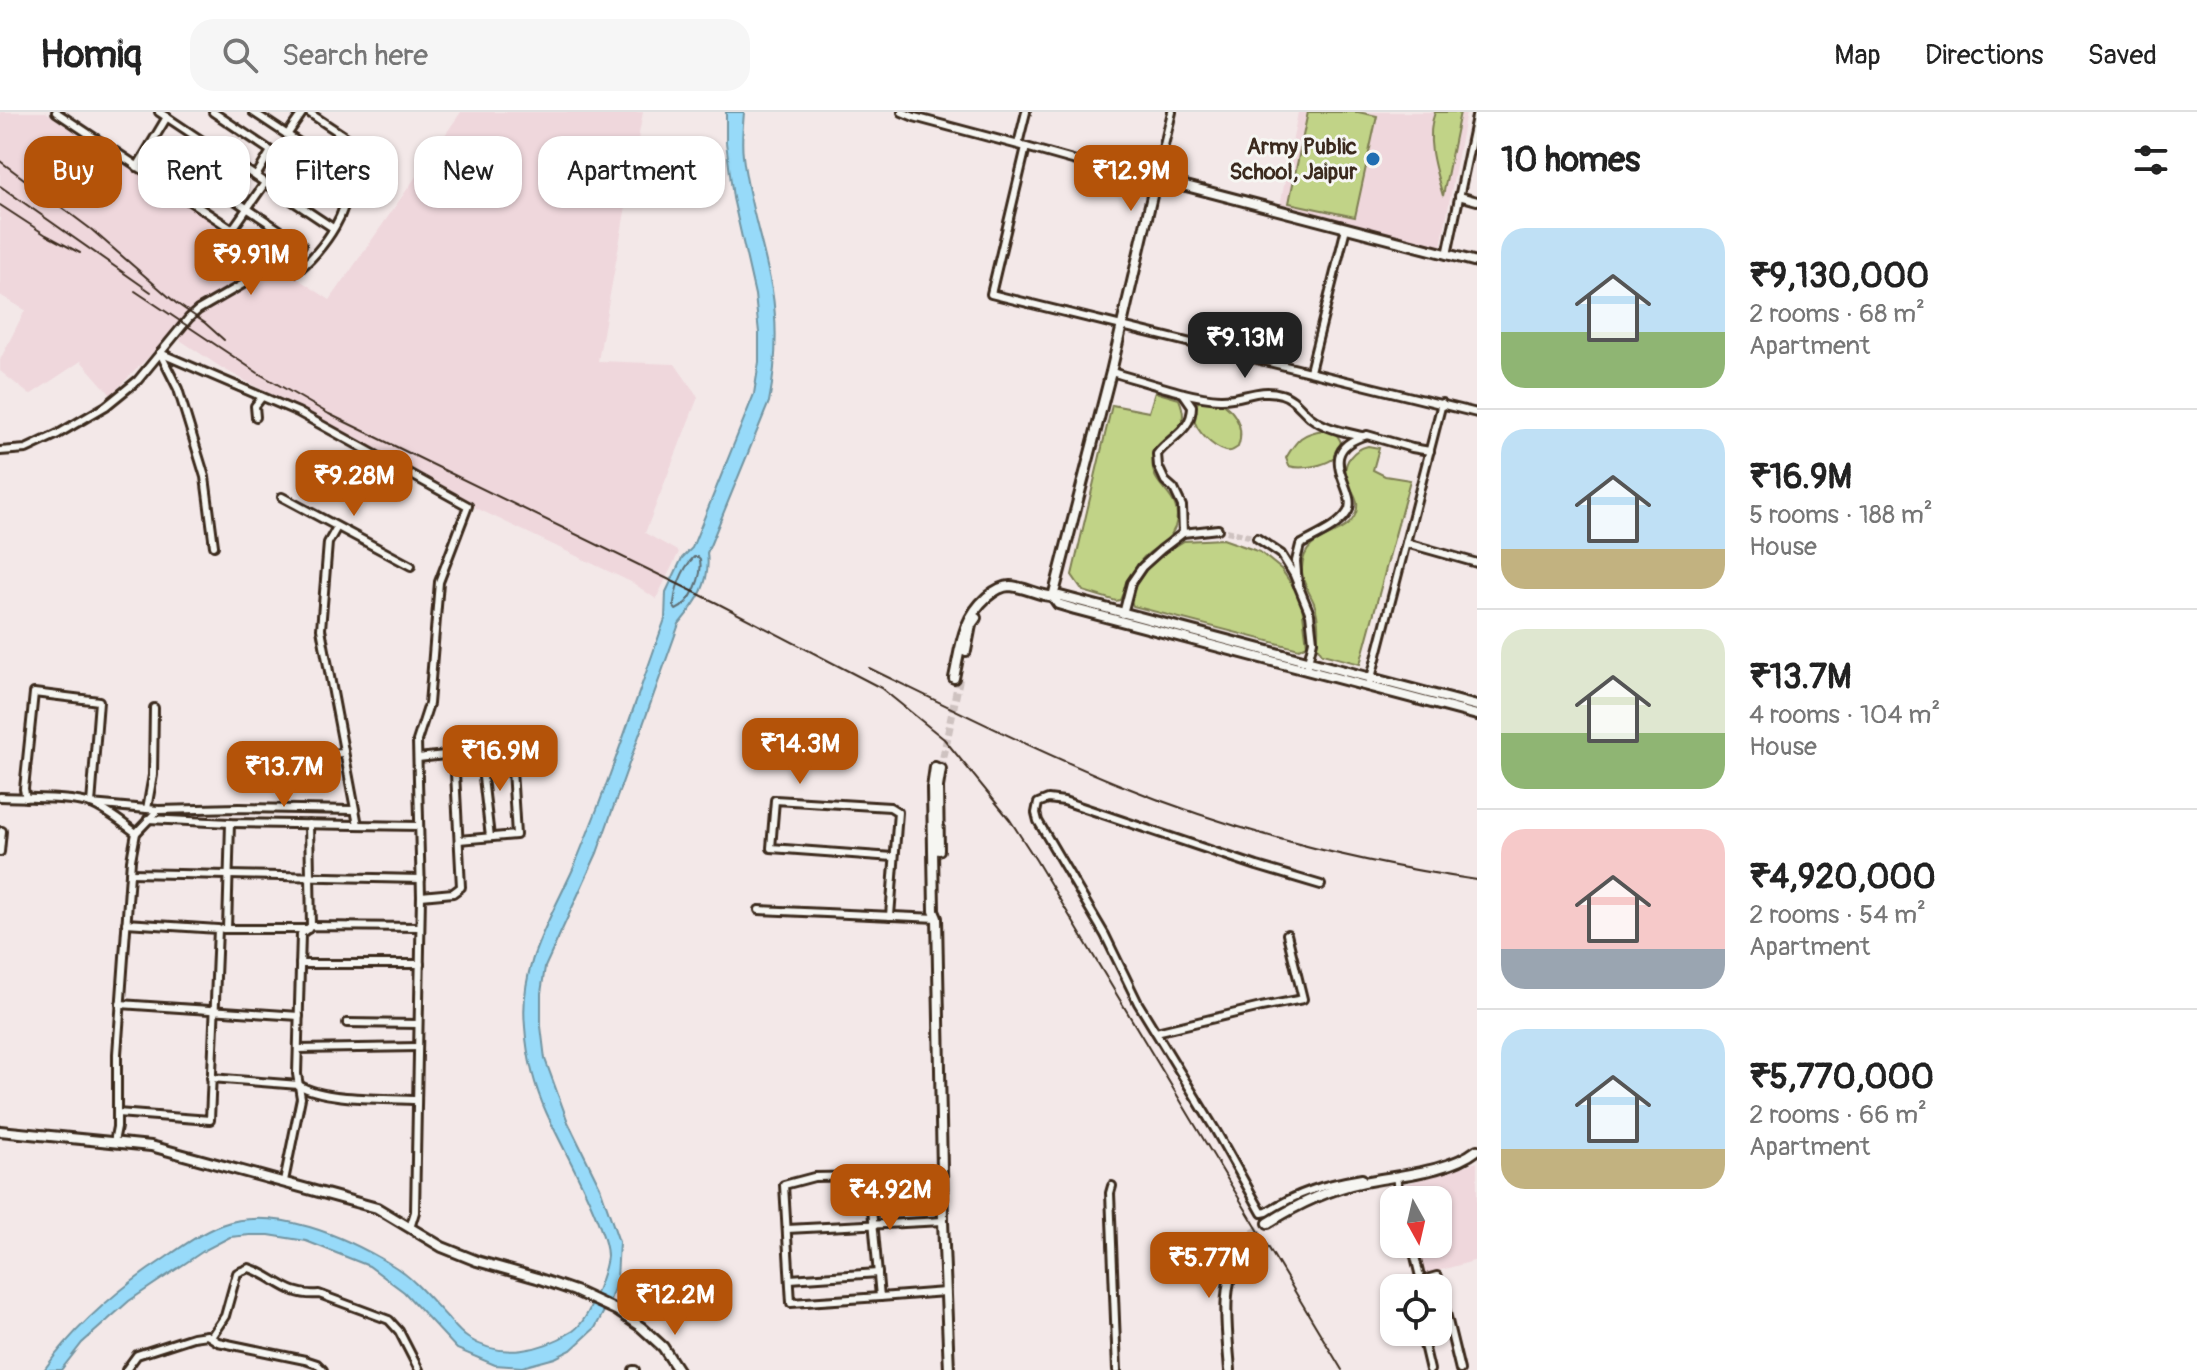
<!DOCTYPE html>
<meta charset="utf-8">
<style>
:root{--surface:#fff;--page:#f6f6f6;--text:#222;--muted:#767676;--line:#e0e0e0;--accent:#b45309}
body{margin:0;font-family:Pangolin,sans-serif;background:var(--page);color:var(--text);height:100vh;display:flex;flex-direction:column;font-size:30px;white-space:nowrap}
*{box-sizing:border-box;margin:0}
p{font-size:26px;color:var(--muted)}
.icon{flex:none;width:44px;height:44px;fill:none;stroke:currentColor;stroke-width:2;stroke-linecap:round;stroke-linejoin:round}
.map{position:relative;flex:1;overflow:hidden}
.sheet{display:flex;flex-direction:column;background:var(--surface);width:720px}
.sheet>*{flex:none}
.hud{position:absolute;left:24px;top:24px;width:760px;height:72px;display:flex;gap:16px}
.needle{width:52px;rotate:172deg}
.fabs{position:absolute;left:1380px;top:1074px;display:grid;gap:16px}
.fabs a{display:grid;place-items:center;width:72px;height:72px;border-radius:16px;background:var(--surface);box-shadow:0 2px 6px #0004;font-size:40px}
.price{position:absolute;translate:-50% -68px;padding:0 18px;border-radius:16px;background:var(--accent);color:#fff;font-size:26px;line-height:52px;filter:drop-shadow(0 2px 4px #0008)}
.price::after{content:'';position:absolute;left:50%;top:48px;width:24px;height:18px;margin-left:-12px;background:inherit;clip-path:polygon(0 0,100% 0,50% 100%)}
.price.current{background:#222;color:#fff}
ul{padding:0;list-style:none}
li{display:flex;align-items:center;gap:24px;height:200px;padding:0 24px}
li+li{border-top:2px solid var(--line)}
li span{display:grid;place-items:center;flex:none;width:224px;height:160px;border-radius:24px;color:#555}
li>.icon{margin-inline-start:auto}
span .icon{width:96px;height:96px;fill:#fffc;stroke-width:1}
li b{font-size:34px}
h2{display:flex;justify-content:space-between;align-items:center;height:96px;padding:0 24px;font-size:34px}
.pill{padding:0 28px;border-radius:24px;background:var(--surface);box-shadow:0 2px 6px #0004;font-size:28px;line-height:72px}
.pill.current{background:var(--accent);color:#fff}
header{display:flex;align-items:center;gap:48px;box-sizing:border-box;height:112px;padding:0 40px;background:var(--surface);border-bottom:2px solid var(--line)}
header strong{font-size:38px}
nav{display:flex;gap:44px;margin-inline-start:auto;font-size:28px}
.search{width:560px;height:72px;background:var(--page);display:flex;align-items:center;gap:20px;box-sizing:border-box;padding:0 28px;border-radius:24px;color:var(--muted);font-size:30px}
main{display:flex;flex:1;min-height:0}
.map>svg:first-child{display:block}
.built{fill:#efd7dc}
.green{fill:#c1d387;stroke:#7e7e52;stroke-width:2}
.water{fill:#97daf9;stroke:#7294a1;stroke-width:2}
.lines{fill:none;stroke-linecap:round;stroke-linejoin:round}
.shore{stroke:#607076;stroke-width:2}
.minor-tunnel{stroke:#cec2c0;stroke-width:6;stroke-dasharray:6 3;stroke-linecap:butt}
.tertiary-tunnel{stroke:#cec2c0;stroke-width:8;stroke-dasharray:8 4;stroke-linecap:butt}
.minor-casing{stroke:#3b2a1e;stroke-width:12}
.tertiary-casing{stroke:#3b2a1e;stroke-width:14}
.minor{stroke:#f6f6f2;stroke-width:6}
.tertiary{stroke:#f6f6f2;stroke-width:8}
.rail{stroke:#3b2a1e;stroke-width:2}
.poi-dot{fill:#1f6fb2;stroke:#f6f6f2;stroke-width:3}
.labels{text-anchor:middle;stroke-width:6;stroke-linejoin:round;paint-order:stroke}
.poi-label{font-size:22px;font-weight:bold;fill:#3b2a1e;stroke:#f6f6f2;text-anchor:end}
</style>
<header>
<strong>Homiq</strong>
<div class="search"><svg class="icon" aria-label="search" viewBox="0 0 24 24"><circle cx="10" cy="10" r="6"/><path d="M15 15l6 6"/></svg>Search here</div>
<nav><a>Map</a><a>Directions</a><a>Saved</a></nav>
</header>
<main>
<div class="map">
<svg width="1477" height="1258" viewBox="0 0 1477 1258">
<rect width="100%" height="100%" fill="#f3e8e8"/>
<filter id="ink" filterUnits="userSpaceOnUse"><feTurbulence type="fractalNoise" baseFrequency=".0125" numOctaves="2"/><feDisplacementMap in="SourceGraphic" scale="16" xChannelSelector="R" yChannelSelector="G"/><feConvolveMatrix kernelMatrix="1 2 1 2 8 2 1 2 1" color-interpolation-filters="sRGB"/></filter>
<g filter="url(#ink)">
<g class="built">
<path d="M0,0H46L330,188L461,0H643L598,249L675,252L698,285L645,421L679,440L656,487L633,471L474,395L222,256L171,222L111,283L81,249L30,283L0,259V248L25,198L0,183Z"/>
<path d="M1298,0H1466L1441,135L1280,94Z"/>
<path d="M1477,1050V1148L1423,1163L1416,1132H1438V1088H1405L1402,1073Z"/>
</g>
<g class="green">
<path d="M1308,0H1358L1377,4L1355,105L1289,91Z"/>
<path d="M1435,0H1460L1443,84C1435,57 1425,27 1435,0Z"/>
<path d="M1155,280L1179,287C1195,325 1158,318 1153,348C1148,376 1186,382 1175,415C1169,431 1156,434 1144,445C1132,457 1127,473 1120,488L1116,489L1083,479L1072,463L1112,293L1149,300Z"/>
<path d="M1209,287C1232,291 1246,313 1238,335C1233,338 1232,340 1226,339C1213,336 1195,318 1194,306C1194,301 1195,297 1196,292L1201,288Z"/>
<path d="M1324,318L1334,320C1361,347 1308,360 1289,354L1286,346C1297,327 1302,321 1324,318Z"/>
<path d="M1368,334L1379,336L1373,358L1385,364L1410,368L1360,552L1322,542L1317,534C1319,520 1319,505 1314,491C1309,479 1301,469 1302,456C1304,418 1345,429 1356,401C1361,385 1349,378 1346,366C1342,350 1354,337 1368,334Z"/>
<path d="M1223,427L1260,440L1281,457L1301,486L1307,533L1299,537L1133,494L1130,487L1136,473L1153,448L1184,429Z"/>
</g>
<path class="water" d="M726,0H744C743,14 741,29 743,44C748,90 764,133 772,178C778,215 776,254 769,290L707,441C711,471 697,490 679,512L597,741L545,855L541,881V914L545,947L568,1010L600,1075L619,1130L617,1167L610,1188L595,1216L571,1238L555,1246L522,1255L495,1253L457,1237L404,1180L369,1154L306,1129L269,1123H250L230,1125L205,1138L129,1189L82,1231L61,1258H44C73,1217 108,1186 149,1157C172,1142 195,1123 221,1113C275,1093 346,1125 392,1153C414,1166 431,1188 448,1206C454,1213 460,1221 468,1226C502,1248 541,1239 573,1219C583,1212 591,1195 595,1184C600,1171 606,1157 607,1144C607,1132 602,1121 598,1110C584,1072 564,1039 547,1002C535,976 527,944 525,915C519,853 549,810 573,757C582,735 591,713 599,692C622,631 643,568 665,507L666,480L682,446L692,436L754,282L759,250V221L755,183L733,86L726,30Z"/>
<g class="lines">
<path class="shore" d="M694,445H698L700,447C703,464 692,491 676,498L674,495C674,479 682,457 694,445Z"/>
<path class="minor-tunnel" d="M1218,417L1257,426"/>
<g class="tertiary-tunnel">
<path d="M941,657L959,567"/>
<path d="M1243,1128L1268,1111"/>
</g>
<defs>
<g id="minor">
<path d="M56,0L296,160C321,141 360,91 342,59L253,0"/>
<path d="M159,0L333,116"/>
<path d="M213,0L271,39L256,64"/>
<path d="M308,0L379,47"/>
<path d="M902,0L914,5L1026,35"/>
<path d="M1172,0L1155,71L1026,35L991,182L1477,301"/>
<path d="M287,23L303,0"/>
<path d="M151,32L302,133"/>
<path d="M1018,32L1026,0"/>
<path d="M271,39L347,87"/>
<path d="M137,55L167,5"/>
<path d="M189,57L207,32"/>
<path d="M1459,84L1477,89"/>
<path d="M232,118L265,71"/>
<path d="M1447,143L1477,0"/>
<path d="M160,241L298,300L468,394L439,470L429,592L417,629L421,784L415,1100L410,1116"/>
<path d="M160,241L178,277L205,365L214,434"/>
<path d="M1310,259L1346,116"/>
<path d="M1111,260C1141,268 1190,286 1220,287C1242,288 1259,275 1281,282C1293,285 1301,297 1310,305C1326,317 1344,320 1362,324"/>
<path d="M256,305L255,294L262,285"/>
<path d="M0,339L26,337L58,322L106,294L138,268L189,206L198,198L245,171L269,142"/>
<path d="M282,385L411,454"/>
<path d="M337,415L328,431L321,517L358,713"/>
<path d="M1183,421L1182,394L1174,377L1165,369L1158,354L1157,342C1170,325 1192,319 1192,294L1183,281"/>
<path d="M1257,426L1281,442L1294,463L1310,502L1313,529L1306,558"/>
<path d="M1406,431L1477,451"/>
<path d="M1298,473L1296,449L1300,433C1315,424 1337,416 1347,401C1362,380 1308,340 1367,323L1412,336L1430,339"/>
<path d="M1123,502L1131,471L1142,455L1162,437L1183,421L1218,417"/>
<path d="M1370,570L1442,291"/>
<path d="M480,640L490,725"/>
<path d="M454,642L496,639L511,641L516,723L459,728"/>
<path d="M295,644L344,641"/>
<path d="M418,646L454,642L461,775L453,781L421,784"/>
<path d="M0,685C23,686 74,685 94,693C109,700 123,711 136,721"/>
<path d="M26,686L24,677L34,581L99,589L91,692L158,698L239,696L354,698"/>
<path d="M147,697L153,663L154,596"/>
<path d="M148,707L230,711L419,714"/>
<path d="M309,712L311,814"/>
<path d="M0,740L2,719"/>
<path d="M130,761L421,767"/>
<path d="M1321,773L1257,754L1064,689L1048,687L1038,691L1036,701L1038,709L1105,823L1138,891L1216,1019L1262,1101L1267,1100C1298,1080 1326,1072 1362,1066"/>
<path d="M759,798L937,806"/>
<path d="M890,804L898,700L890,695L775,688L771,736L893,745"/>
<path d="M223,817H308"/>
<path d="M227,817L230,711"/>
<path d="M300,852H420"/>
<path d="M120,892L299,904"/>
<path d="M347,911L418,912"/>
<path d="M1156,920L1261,895L1303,887L1287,822"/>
<path d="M298,937L418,935"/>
<path d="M211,966L299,973C325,989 385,986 417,988"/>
<path d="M117,1001L210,1008L218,817L126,811"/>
<path d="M114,1030L117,1015V942L131,748L136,721L158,698"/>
<path d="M942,1061L869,1064L880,1185L945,1180"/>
<path d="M869,1064L814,1065L784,1073L791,1191L880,1185"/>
<path d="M1396,1066L1401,1088"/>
<path d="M284,1069L301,986L297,962L301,822L311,814L420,815"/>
<path d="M1112,1074L1110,1081L1117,1258"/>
<path d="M787,1117L943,1109"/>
<path d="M1412,1132L1421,1169L1439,1174"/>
<path d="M790,1167L878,1161"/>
<path d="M1410,1176L1409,1172L1437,1164L1460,1258"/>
<path d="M1421,1220L1430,1258"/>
<path d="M211,1225L225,1204L237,1161L249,1156C277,1165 287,1185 319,1182L389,1208L399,1219L419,1258"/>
<path d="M126,1258L137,1243L193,1225L207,1223L218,1230L305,1248L317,1252L323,1258"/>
<path d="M633,1258H635"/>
</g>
<g id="tertiary">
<path d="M1053,485L1111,260L1155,71L1186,74L1477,150"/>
<path d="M1053,485L1058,492L1075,497L1477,603"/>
<path d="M966,539L971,513L976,506"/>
<path d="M954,566C961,534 962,507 987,485C994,479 1002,474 1010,474C1027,475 1044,487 1060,484L1477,594"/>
<path d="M935,655L932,676L934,799L937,806L943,1109L949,1258"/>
<path d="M939,738L938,675L941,657"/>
<path d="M0,1019L151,1034L377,1096L442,1135L477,1149L537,1166L575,1179L616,1198L641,1215L663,1235L678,1258"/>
<path d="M1268,1111C1298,1092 1329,1077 1364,1070C1399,1063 1449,1060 1477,1038"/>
<path d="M1230,1258C1226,1207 1220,1176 1243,1128"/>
</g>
</defs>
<use href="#minor" class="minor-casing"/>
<use href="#tertiary" class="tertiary-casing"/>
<use href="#minor" class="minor"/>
<use href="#tertiary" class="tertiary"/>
<g class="rail">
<path d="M0,49L92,118L176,191L205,211L224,228"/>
<path d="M0,74L151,180"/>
<path d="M0,93L46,123L80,141"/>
<path d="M135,179L258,261L329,302L717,491L881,576L944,627L1010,708L1036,748L1342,1258"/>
<path d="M869,556C951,596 1033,637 1118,672C1233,719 1354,750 1477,768"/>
</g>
</g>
</g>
<circle class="poi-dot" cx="1373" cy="47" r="8"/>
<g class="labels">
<g class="poi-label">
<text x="1357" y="42">Army Public<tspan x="1357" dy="25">School, Jaipur</tspan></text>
</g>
</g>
</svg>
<div class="fabs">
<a><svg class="needle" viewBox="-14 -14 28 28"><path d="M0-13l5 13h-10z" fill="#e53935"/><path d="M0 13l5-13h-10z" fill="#767676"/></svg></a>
<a><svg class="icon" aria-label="locate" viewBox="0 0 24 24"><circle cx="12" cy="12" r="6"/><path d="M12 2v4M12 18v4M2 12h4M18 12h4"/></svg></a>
</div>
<b class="price" style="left:1131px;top:101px">₹12.9M</b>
<b class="price" style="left:251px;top:185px">₹9.91M</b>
<b class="price current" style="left:1245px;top:268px">₹9.13M</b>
<b class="price" style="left:354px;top:406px">₹9.28M</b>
<b class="price" style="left:800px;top:674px">₹14.3M</b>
<b class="price" style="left:500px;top:681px">₹16.9M</b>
<b class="price" style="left:284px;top:697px">₹13.7M</b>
<b class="price" style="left:890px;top:1120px">₹4.92M</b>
<b class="price" style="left:1209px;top:1188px">₹5.77M</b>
<b class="price" style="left:675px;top:1225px">₹12.2M</b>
<div class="hud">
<a class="pill current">Buy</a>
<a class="pill">Rent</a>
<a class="pill">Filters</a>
<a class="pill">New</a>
<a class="pill">Apartment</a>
</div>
</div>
<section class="sheet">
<h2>10 homes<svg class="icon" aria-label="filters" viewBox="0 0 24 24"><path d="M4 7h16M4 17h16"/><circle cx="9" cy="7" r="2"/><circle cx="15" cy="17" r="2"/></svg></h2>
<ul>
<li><span style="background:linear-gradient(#bfe0f5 65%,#8fb573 0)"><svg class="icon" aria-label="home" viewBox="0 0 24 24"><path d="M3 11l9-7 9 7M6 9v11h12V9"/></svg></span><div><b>₹9,130,000</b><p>2 rooms · 68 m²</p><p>Apartment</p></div></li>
<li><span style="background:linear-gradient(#bfe0f5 75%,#c2b280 0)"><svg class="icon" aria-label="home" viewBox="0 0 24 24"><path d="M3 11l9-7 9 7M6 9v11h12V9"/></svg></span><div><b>₹16.9M</b><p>5 rooms · 188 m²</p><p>House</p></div></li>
<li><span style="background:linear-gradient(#dfe7d0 65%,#8fb573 0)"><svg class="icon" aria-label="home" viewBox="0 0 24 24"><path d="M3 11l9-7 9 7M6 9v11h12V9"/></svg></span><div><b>₹13.7M</b><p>4 rooms · 104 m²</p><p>House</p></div></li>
<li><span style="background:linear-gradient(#f6c9c9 75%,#9aa5b1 0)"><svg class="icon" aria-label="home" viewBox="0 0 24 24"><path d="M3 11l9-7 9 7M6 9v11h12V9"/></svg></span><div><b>₹4,920,000</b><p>2 rooms · 54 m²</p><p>Apartment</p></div></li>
<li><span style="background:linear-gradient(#bfe0f5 75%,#c2b280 0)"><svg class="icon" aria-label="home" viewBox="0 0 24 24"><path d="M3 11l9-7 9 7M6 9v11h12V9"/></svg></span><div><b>₹5,770,000</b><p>2 rooms · 66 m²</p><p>Apartment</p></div></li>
</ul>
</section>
</main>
